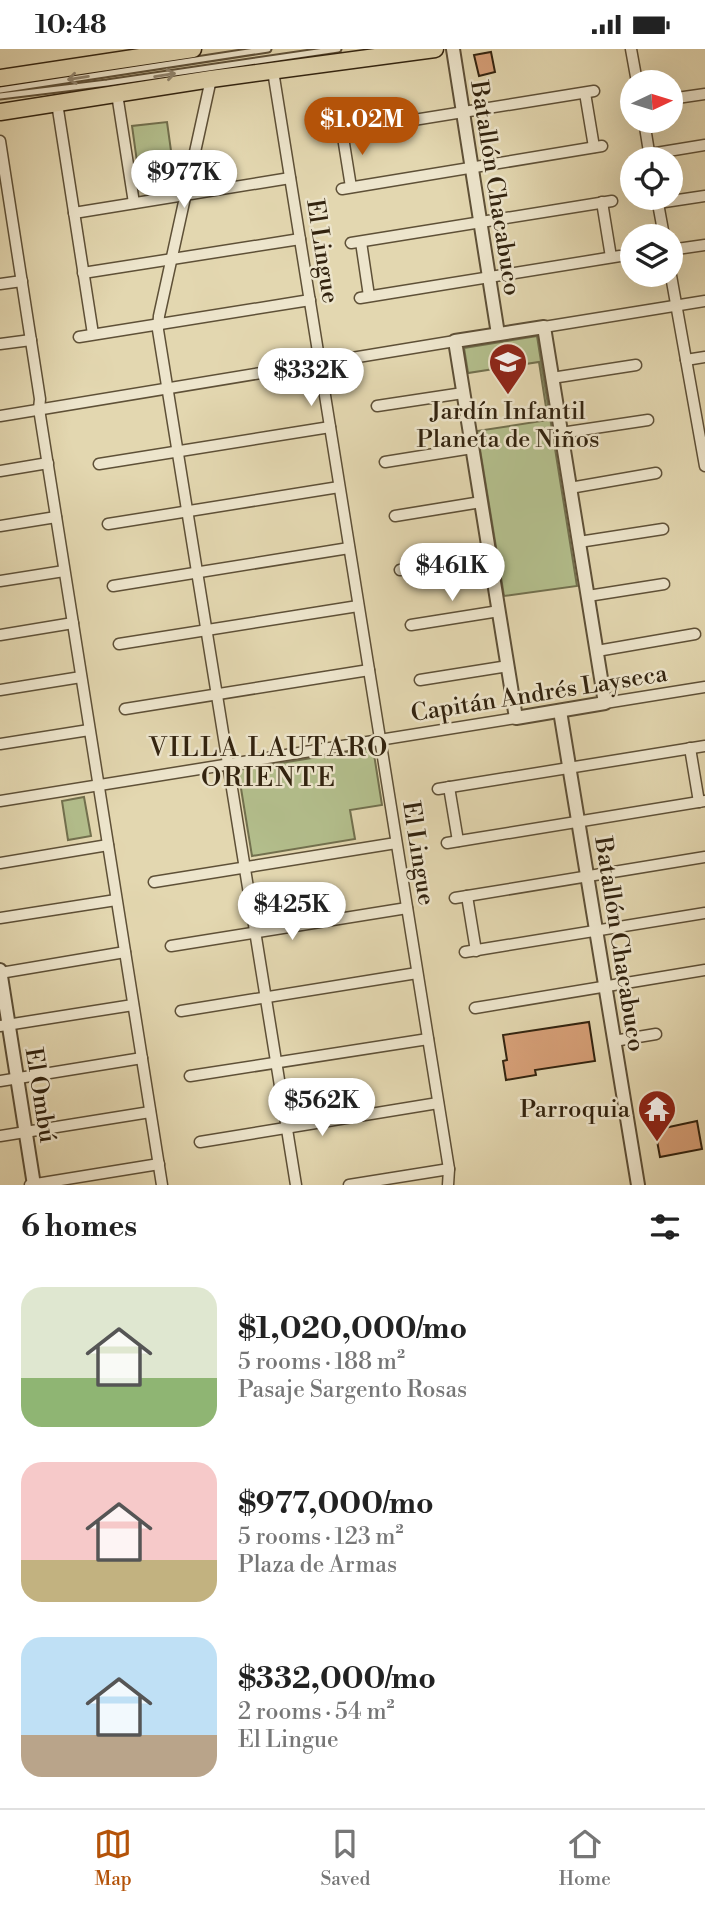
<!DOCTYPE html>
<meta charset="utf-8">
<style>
:root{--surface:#fff;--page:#f2f2f2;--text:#222;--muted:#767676;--line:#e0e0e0;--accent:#b45309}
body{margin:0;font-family:"Libre Bodoni",serif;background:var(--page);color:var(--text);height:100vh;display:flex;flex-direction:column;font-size:26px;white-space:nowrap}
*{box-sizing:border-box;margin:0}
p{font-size:23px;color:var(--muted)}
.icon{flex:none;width:38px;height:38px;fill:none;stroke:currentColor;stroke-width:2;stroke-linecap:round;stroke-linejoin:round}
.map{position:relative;height:1136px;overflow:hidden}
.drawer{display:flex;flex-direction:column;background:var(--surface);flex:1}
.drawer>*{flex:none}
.needle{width:46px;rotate:86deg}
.fabs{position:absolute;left:620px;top:21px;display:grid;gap:14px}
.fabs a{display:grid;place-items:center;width:63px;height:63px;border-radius:50%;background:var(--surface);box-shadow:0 7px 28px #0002;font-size:35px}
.price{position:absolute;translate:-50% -60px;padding:0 16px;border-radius:24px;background:#fff;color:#222;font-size:23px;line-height:46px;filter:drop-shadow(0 2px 4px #0008)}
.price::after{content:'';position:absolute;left:50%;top:42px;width:21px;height:16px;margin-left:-10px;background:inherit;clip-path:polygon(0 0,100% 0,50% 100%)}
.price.selected{background:var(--accent);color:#fff}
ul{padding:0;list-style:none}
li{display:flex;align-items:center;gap:21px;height:175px;padding:0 21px}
li span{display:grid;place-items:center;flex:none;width:196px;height:140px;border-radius:21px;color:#555}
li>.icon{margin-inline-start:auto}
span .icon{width:84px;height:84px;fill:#fffc;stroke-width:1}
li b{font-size:30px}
h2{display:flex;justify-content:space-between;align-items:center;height:84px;padding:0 21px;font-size:30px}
.status{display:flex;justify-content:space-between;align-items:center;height:49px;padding:0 35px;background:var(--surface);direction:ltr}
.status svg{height:19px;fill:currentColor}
.tabs{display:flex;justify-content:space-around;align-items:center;height:98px;border-top:2px solid var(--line);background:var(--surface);font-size:19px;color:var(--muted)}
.tabs a{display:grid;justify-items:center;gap:4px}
.tabs .selected{color:var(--accent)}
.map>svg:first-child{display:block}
.green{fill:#b3be8c;stroke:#72704e;stroke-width:2}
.building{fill:#d7a078;stroke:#32230f;stroke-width:2}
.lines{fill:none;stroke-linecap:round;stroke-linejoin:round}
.service-casing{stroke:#5e5037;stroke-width:9}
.minor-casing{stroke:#5e5037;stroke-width:13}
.tertiary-casing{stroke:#5e5037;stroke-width:16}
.primary-casing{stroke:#32230f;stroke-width:19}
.service{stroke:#ede5cc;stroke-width:5}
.minor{stroke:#ede5cc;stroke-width:10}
.tertiary{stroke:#ede5cc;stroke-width:12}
.primary{stroke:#e3d7b0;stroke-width:16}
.oneway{stroke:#90846e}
.labels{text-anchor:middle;stroke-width:5;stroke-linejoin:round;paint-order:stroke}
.street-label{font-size:24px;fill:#32230f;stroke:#ede5cc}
.poi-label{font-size:24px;fill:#32230f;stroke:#ede5cc}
.neighbourhood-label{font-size:26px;letter-spacing:2px;fill:#32230f;stroke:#ede5cc}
</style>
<div class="status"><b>10:48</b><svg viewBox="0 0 49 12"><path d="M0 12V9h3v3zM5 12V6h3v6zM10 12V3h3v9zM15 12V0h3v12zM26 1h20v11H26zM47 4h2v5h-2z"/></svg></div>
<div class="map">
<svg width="705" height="1136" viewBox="0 0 705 1136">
<rect width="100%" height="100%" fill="#e3d7b0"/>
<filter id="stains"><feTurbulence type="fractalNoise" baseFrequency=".00286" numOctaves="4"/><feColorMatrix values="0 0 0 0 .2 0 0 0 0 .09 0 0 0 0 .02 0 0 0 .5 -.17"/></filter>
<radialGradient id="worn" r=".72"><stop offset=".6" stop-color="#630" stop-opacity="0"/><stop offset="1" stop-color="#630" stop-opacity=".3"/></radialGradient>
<g class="green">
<path d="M167,73L173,116L138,120L132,77Z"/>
<path d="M537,287L577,537L504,547L477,382L548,371L539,313L468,324L464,299Z"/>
<path d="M373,699L382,756L350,761L355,790L252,807L238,721Z"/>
<path d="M84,748L91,787L68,791L62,752Z"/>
</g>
<g class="building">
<path d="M491,3L495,23L479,27L474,6Z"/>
<path d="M589,973L595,1012L535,1021L536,1026L506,1031L503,1012L507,1011L503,986Z"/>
<path d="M697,1072L702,1100L660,1108L655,1081Z"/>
</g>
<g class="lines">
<defs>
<g id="service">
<path d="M0,41L268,0"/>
<path d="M0,47L107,34L338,0"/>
</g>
<g id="minor">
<path d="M631,0L637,33"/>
<path d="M273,22L449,1120L448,1136"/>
<path d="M211,30L159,267L158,281L296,1136"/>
<path d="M585,44L594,98"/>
<path d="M117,45L134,154"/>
<path d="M670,50L705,45"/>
<path d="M57,54L93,285"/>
<path d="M644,72L650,109"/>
<path d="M342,82L351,138"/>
<path d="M333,84L594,42"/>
<path d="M0,92L40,350L39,360L162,1136"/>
<path d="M650,105L705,96"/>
<path d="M342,140L602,97"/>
<path d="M657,149L664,187"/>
<path d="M602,153L611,208"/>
<path d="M658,154L705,147"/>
<path d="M74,164L290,129"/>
<path d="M361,193L369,247"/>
<path d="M351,194L612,152"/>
<path d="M670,201L705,196"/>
<path d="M670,221L705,417"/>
<path d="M83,224L300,190"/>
<path d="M0,235L22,232"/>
<path d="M360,249L620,207"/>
<path d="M544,278L705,252"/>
<path d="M79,288L310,251"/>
<path d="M0,295L31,291"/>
<path d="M686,311L705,308"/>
<path d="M552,329L636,316"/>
<path d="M377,357L463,344"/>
<path d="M0,367L455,292"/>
<path d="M561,384L648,371"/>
<path d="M385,413L472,399"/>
<path d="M99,415L330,378"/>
<path d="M0,422L48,414"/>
<path d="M570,439L656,424"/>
<path d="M395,467L481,453"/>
<path d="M108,475L339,438"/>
<path d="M0,477L56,468"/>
<path d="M579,493L663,480"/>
<path d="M400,521L490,507"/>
<path d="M0,532L64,522"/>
<path d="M113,537L349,499"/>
<path d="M588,547L664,535"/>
<path d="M411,576L499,562"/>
<path d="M0,586L73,574"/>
<path d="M119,595L358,557"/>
<path d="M597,602L695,585"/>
<path d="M420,631L508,617"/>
<path d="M0,641L81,628"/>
<path d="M605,654L705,638"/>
<path d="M125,660L369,621"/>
<path d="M0,695L89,681"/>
<path d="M690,699L699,753"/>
<path d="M449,738L458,792"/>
<path d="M438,740L705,697"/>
<path d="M0,752L516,669"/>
<path d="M447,794L705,752"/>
<path d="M0,814L108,796"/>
<path d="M154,833L396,794"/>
<path d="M467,847L476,902"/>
<path d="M455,849L705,808"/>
<path d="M0,869L116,851"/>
<path d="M171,897L407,859"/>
<path d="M465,903L705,864"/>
<path d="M0,924L125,903"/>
<path d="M475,959L705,921"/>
<path d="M181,962L417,924"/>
<path d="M0,977L133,956"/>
<path d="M614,992L656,985"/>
<path d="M190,1027L428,990"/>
<path d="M0,1032L142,1009"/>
<path d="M0,1087L150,1063"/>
<path d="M200,1093L438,1054"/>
<path d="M30,1136L159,1115"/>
<path d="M349,1136L449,1120"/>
</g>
<g id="tertiary">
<path d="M453,0L498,285"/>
<path d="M544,278L605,654L516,669L455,292Z"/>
<path d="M560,662L638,1136"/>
<path d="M0,921L34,1136"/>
</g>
<g id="primary">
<path d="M0,29L193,0"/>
<path d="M0,63L211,30L435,0"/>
</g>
</defs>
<use href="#service" class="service-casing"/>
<use href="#minor" class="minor-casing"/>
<use href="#tertiary" class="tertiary-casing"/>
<use href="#primary" class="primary-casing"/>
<use href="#service" class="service"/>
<use href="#minor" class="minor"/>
<use href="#tertiary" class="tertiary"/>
<use href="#primary" class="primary"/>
</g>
<defs><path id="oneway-shaft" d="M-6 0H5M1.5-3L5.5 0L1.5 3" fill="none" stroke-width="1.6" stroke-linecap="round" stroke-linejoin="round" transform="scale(1.75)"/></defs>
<g class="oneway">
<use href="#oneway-shaft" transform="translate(165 26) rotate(-9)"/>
<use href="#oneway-shaft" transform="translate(78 29) rotate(171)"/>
</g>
<defs>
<symbol id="school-pin" viewBox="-11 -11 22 30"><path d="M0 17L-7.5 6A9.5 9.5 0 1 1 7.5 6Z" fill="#8f2418" stroke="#ede5cc"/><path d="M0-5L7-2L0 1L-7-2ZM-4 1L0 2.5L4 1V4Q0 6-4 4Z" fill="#fff"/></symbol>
<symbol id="temple-pin" viewBox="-11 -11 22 30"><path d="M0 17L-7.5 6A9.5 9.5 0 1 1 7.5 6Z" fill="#8f2418" stroke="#ede5cc"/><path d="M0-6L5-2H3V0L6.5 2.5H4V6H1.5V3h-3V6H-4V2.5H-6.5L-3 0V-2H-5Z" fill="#fff"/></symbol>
</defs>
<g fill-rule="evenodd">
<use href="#school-pin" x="486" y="291" width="44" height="60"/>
<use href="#temple-pin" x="635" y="1038" width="44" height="60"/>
</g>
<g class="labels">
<g class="street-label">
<text transform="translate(496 139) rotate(81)" y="8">Batallón Chacabuco</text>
<text transform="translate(323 202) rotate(81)" y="8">El Lingue</text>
<text transform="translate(539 644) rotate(-9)" y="8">Capitán Andrés Layseca</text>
<text transform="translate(419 804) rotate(81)" y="8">El Lingue</text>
<text transform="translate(620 895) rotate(81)" y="8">Batallón Chacabuco</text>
<text transform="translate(41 1046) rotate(81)" y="8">El Ombú</text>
</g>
<g class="poi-label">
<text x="508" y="370">Jardín Infantil<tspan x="508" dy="28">Planeta de Niños</tspan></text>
<text x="630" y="1068" text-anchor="end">Parroquia</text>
</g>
<g class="neighbourhood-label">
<text x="269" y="707">VILLA LAUTARO<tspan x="269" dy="30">ORIENTE</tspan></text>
</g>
</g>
<rect width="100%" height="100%" filter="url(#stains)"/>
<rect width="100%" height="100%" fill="url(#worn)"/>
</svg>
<div class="fabs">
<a><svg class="needle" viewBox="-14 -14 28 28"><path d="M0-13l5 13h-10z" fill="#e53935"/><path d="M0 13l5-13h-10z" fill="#767676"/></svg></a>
<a><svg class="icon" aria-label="locate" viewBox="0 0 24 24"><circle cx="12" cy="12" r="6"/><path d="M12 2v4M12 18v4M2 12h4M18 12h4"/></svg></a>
<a><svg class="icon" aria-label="layers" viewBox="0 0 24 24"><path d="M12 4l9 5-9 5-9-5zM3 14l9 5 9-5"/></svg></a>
</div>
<b class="price selected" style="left:362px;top:108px">$1.02M</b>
<b class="price" style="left:184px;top:161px">$977K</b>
<b class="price" style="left:311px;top:359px">$332K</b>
<b class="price" style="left:452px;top:554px">$461K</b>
<b class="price" style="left:292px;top:893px">$425K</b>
<b class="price" style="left:322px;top:1089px">$562K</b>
</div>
<section class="drawer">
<h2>6 homes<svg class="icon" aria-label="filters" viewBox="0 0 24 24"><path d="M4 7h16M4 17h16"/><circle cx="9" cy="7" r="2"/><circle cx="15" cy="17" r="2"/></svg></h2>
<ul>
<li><span style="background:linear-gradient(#dfe7d0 65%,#8fb573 0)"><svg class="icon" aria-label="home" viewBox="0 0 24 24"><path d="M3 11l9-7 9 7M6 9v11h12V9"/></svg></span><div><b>$1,020,000/mo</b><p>5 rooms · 188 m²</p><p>Pasaje Sargento Rosas</p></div></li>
<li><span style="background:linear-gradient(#f6c9c9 70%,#c2b280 0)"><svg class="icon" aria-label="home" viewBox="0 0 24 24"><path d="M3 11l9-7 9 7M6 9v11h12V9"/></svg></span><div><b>$977,000/mo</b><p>5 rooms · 123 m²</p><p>Plaza de Armas</p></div></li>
<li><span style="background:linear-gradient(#bfe0f5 70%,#b9a48a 0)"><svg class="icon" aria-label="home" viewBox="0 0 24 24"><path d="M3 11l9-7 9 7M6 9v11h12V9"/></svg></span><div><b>$332,000/mo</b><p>2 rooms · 54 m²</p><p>El Lingue</p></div></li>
</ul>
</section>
<nav class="tabs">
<a class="selected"><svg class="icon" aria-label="map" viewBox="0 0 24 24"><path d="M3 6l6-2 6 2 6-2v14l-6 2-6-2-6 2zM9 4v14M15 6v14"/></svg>Map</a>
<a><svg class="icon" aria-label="saved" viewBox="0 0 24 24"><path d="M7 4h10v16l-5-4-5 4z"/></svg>Saved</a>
<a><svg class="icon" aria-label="home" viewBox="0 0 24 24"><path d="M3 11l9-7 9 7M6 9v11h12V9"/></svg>Home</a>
</nav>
